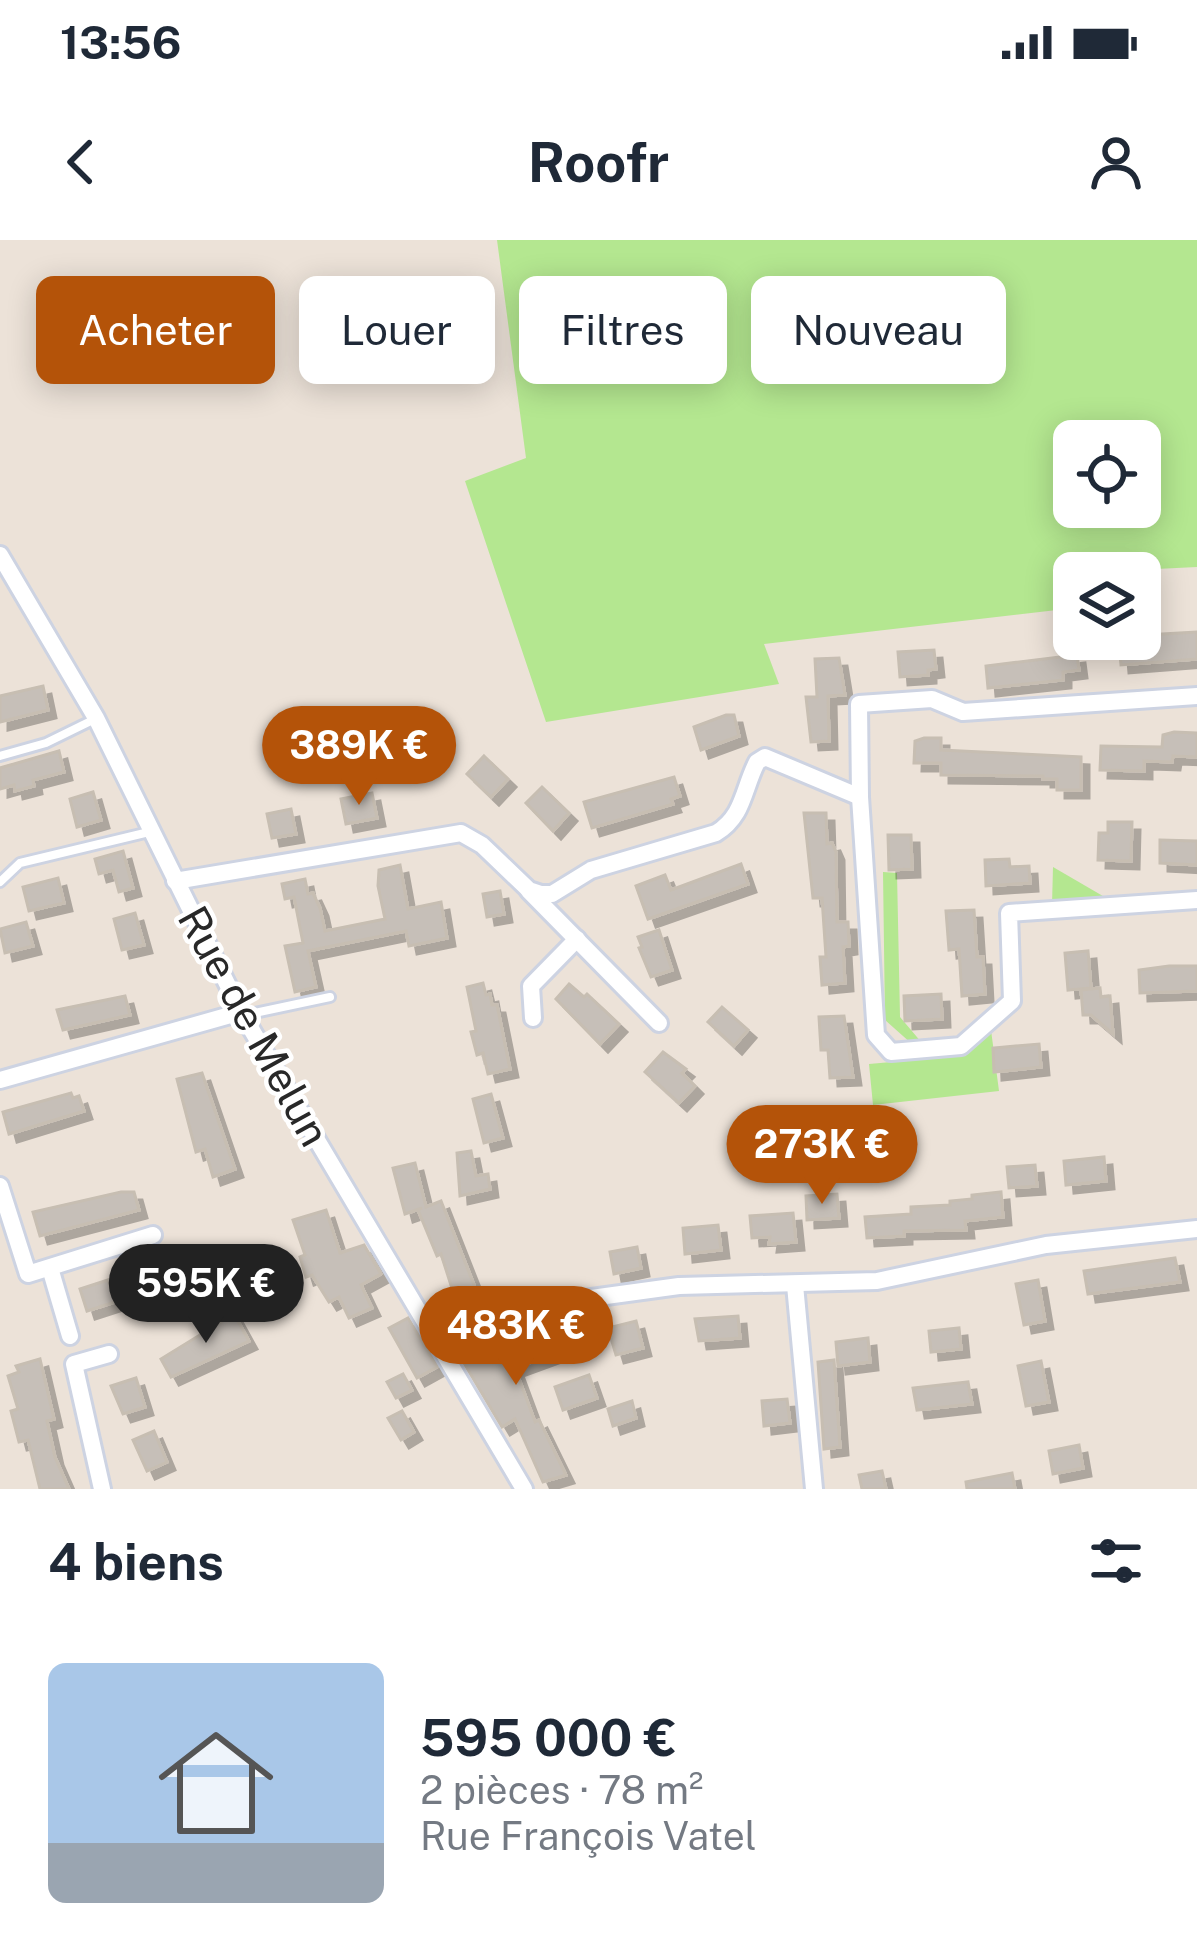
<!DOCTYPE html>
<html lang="fr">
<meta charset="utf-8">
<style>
:root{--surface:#fff;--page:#f2f2f3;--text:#1f2937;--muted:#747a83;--accent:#b45309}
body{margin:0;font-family:"Public Sans",sans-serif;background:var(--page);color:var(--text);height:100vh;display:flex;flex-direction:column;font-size:45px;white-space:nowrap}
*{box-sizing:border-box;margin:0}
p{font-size:39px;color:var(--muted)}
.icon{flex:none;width:66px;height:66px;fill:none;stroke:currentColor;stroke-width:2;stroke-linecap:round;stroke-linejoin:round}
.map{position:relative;height:1249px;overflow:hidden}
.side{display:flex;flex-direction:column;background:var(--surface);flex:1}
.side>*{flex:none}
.top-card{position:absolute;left:36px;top:36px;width:1125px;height:108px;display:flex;gap:24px}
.controls{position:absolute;left:1053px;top:180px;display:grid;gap:24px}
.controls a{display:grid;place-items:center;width:108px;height:108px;border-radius:18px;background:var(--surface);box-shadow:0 6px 30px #0003;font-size:60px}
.price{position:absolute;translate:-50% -102px;padding:0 27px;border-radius:42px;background:var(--accent);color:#fff;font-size:39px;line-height:78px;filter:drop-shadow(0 3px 6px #0008)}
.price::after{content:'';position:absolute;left:50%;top:72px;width:36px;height:27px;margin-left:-18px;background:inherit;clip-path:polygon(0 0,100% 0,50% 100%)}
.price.current{background:#222;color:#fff}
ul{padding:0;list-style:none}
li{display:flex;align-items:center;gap:36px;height:300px;padding:0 48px}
li span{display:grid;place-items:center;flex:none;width:336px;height:240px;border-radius:18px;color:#555}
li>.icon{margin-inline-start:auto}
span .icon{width:144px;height:144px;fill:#fffc;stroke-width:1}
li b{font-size:51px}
h2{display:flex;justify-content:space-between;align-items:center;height:144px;padding:0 48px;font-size:51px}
.pill{padding:0 42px;border-radius:18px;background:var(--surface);box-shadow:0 6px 30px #0003;font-size:42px;line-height:108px}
.pill.current{background:var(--accent);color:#fff}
.status{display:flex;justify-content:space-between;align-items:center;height:84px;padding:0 60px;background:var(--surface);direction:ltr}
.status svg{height:33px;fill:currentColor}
header{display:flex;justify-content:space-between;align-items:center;height:156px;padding:0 48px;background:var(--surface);font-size:54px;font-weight:700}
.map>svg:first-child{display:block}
.green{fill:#b4e790;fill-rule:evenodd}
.building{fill:#c6bfb8;stroke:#c7beb2;stroke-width:3;filter:url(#shadow)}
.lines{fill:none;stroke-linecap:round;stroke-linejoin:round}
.service-casing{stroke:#cdd3e2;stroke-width:14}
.minor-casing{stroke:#cdd3e2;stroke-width:22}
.service{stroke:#fff;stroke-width:8}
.minor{stroke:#fff;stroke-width:16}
.labels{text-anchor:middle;stroke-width:9;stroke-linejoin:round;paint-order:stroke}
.street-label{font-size:42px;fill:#282828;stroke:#fff}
</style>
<div class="status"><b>13:56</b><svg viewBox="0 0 49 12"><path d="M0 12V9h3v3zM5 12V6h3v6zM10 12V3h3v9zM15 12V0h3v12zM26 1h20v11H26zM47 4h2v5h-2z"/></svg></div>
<header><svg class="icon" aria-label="back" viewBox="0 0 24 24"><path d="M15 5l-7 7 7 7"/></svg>Roofr<svg class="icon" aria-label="person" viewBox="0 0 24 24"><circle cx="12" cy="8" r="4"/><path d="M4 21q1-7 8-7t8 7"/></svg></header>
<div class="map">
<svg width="1197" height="1249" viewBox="0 0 1197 1249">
<defs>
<filter id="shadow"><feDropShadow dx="8" dy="8" stdDeviation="0" flood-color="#0004"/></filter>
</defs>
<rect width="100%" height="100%" fill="#ece2d8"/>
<g class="green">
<path d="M497,0H1197V327L1074,333V368L764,404L779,444L546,482L465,241L526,218ZM1140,201V267H1074V201Z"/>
<path d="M1053,627L1108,659L1052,665Z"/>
<path d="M883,632L897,633L900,777L922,803L912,804L885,780Z"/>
<path d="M991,790L999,851L873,865L869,824L959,816Z"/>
</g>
<g class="building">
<path d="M1197,392V419L1121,425L1119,402L1147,400L1146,395Z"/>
<path d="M934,410L936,429L928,430V435L900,437L898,412Z"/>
<path d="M1077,415L1079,430L1063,432V440L988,448L986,426Z"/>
<path d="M839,418L845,455L828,456L829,501L811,502L806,457H817L815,419Z"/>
<path d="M43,446L48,470L0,482V456Z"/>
<path d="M726,475H734L739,496L701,510L694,487Z"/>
<path d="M1174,492L1197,493V517L1173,516L1172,522L1144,521V531L1100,530L1101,506L1162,507L1163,495Z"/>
<path d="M924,498H941V510L1081,517V550H1057V539H1043V536L941,535V523H914L915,501Z"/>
<path d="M59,511L64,532L33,540L34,546L15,551L14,545L0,549V528Z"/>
<path d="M484,516L508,539L491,557L467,534Z"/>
<path d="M674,537L680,556L671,559L673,564L592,588L584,562Z"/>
<path d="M542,547L569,573L553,591L526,563Z"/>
<path d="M93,552L101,580L77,587L70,559Z"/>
<path d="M372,553L377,578L346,584L341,559Z"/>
<path d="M291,569L296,594L272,598L267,574Z"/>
<path d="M804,573H826L827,604L832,603L836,612L837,682H848L849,706L843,707L845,743L822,745L820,717H826L822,658H813Z"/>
<path d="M1108,582H1132L1131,621L1098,620L1099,593H1108Z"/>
<path d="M888,595H911L912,629L889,630Z"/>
<path d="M1160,600L1197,601V625L1160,623Z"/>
<path d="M123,611L133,648L119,652L113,630L99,634L95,619Z"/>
<path d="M1009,619L1010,627L1029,626L1030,643L986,646L985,620Z"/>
<path d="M741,624L748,644L648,679L636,646L665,635L671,650Z"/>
<path d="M400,625L408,669L441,662L447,698L409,706L406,691L308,711L316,747L295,752L285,706L303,703L294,657L285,659L282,644L305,639L308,654L313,653L320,668L325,691L385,679L378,646L379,630Z"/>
<path d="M58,638L64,663L29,671L23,647Z"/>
<path d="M500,651L504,674L487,677L483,654Z"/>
<path d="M974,670L977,717H983L985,754L962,756L959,709L949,710L946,671Z"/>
<path d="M135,673L144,705L122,710L114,679Z"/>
<path d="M26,682L33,706L5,713L0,689Z"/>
<path d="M659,690L672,730L651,737L639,708L642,707L638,697Z"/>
<path d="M1088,711L1091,748L1068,750L1065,713Z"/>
<path d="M1169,726H1197V751L1140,753L1139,730Z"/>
<path d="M483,743L486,755L490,754L492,765H497L510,829L488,834L483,813L477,815L471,792L476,791L467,747Z"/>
<path d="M569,744L584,757L587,754L619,784L600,804L556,759Z"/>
<path d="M1100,748L1101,757L1110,756L1113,794L1091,775H1083L1081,750Z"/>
<path d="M941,754L942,779L905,781L904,756Z"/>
<path d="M125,756L130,775L63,790L57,770Z"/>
<path d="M722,767L748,790L734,806L708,782Z"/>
<path d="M844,776L853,837L830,838L828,810H821L819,777Z"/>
<path d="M1039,804L1041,827L994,832L993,808Z"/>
<path d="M663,812L686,829L682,833L695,846L679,863L645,832Z"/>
<path d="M202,833L235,929L213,937L205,909L196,912L177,839Z"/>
<path d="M71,853L73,858L79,856L84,871L9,894L3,872Z"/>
<path d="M491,854L503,898L484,903L473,859Z"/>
<path d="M471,911L476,936L488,934L490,949L460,956L457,913Z"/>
<path d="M1104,917L1106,941L1066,945L1064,921Z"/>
<path d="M415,923L426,967L441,961L478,1055L456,1061L441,1014L437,1016L418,970L422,968L405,974L393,928Z"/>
<path d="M1035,925L1037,946L1009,948L1007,927Z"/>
<path d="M121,952H134L139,970L40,996L33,972Z"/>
<path d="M1001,952L1003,977L965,981L966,990L904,991V996L867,998L865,977L911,974V967L950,965V961L972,959V955Z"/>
<path d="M837,954L839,978L807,980L806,956Z"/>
<path d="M326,970L340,1013L364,1005L381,1034L361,1045L372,1068L349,1078L339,1057L329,1062L312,1035L306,1037L300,1017L305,1015L293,980Z"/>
<path d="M793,973L796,1002L769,1004L770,997L752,998L750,976Z"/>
<path d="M718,985L721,1010L685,1014L683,988Z"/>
<path d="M637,1007L641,1028L614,1034L610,1012Z"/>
<path d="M193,1008L202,1038L156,1053L147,1024Z"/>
<path d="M1175,1018L1180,1042L1088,1054L1084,1031Z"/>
<path d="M108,1040L115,1062L87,1071L80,1049Z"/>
<path d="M1038,1040L1045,1081L1024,1085L1016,1044Z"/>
<path d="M246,1044L251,1058L222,1068L217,1053Z"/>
<path d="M234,1074L249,1101L171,1137L161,1119Z"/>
<path d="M738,1076L740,1098L699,1101L695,1079Z"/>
<path d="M408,1078L437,1127L417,1138L389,1088Z"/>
<path d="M523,1080L530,1100L549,1093L556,1113L515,1128L535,1182L539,1180L566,1235L543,1242L515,1179L502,1187L464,1123L492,1108L488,1087Z"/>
<path d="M636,1081L643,1108L616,1115L608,1088Z"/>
<path d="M959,1088L961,1109L931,1112L929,1091Z"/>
<path d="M868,1098L870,1122L838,1126L836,1102Z"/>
<path d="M40,1119L54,1179L47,1181L55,1217L69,1249H40L28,1200L19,1202L11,1171L18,1169L8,1136L19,1132L16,1126Z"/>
<path d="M834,1120L840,1207L824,1209L818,1122Z"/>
<path d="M1041,1121L1049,1162L1026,1166L1018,1126Z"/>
<path d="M403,1134L412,1150L396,1158L387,1142Z"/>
<path d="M589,1135L597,1158L563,1170L555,1147Z"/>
<path d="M136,1138L145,1167L123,1174L111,1146Z"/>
<path d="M968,1142L972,1164L917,1170L913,1148Z"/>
<path d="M787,1159L790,1183L764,1186L762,1161Z"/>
<path d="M632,1161L636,1178L613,1186L608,1169Z"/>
<path d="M402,1171L414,1192L401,1200L388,1178Z"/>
<path d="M154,1191L167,1222L147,1231L133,1200Z"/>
<path d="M1079,1205L1083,1228L1053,1234L1049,1211Z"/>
<path d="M882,1231L886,1249H862L859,1235Z"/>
<path d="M1012,1233L1015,1249H967L966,1242Z"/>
</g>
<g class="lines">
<defs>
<g id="service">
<path d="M0,516L46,503L95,479"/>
<path d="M0,642L20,623L149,592"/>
<path d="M245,775L330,757"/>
</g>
<g id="minor">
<path d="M0,315L96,478L241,772L524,1249"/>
<path d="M1197,456L963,472L932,459L859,464L860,557L876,795L891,812L961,806L1012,761L1009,673L1197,660"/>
<path d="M175,641L461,593L482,605L529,650L541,654H552L591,630L716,593C744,576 743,549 757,522L765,517L860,557"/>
<path d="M529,651L659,783"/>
<path d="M533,778L531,746L577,699"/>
<path d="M0,840L241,772"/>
<path d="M0,946L28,1034L153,995"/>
<path d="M50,1028L70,1096"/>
<path d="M795,1045L814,1249"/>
<path d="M433,1093L496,1071L679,1046L877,1041L1046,1005L1197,989"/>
<path d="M102,1249L74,1124L109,1114"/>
</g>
</defs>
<use href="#service" class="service-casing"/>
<use href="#minor" class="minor-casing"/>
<use href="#service" class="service"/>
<use href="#minor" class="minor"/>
</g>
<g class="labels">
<g class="street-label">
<text transform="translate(254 786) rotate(61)" y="15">Rue de Melun</text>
</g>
</g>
</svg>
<div class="controls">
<a><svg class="icon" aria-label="locate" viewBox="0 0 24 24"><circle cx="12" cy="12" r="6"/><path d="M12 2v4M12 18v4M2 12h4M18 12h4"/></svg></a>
<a><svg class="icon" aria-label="layers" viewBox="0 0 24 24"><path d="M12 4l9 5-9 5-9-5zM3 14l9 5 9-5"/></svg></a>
</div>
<b class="price" style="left:359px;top:568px">389K €</b>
<b class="price" style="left:822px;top:967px">273K €</b>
<b class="price current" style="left:206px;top:1106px">595K €</b>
<b class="price" style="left:516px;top:1148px">483K €</b>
<div class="top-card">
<a class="pill current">Acheter</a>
<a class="pill">Louer</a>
<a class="pill">Filtres</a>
<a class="pill">Nouveau</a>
</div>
</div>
<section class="side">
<h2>4 biens<svg class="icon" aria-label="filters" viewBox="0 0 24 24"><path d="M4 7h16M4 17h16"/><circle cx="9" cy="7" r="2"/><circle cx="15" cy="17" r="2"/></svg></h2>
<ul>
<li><span style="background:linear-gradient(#a9c7e8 75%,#9aa5b1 0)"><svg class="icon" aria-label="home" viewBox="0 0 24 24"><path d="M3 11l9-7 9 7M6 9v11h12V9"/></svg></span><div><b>595 000 €</b><p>2 pièces · 78 m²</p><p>Rue François Vatel</p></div></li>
</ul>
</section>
